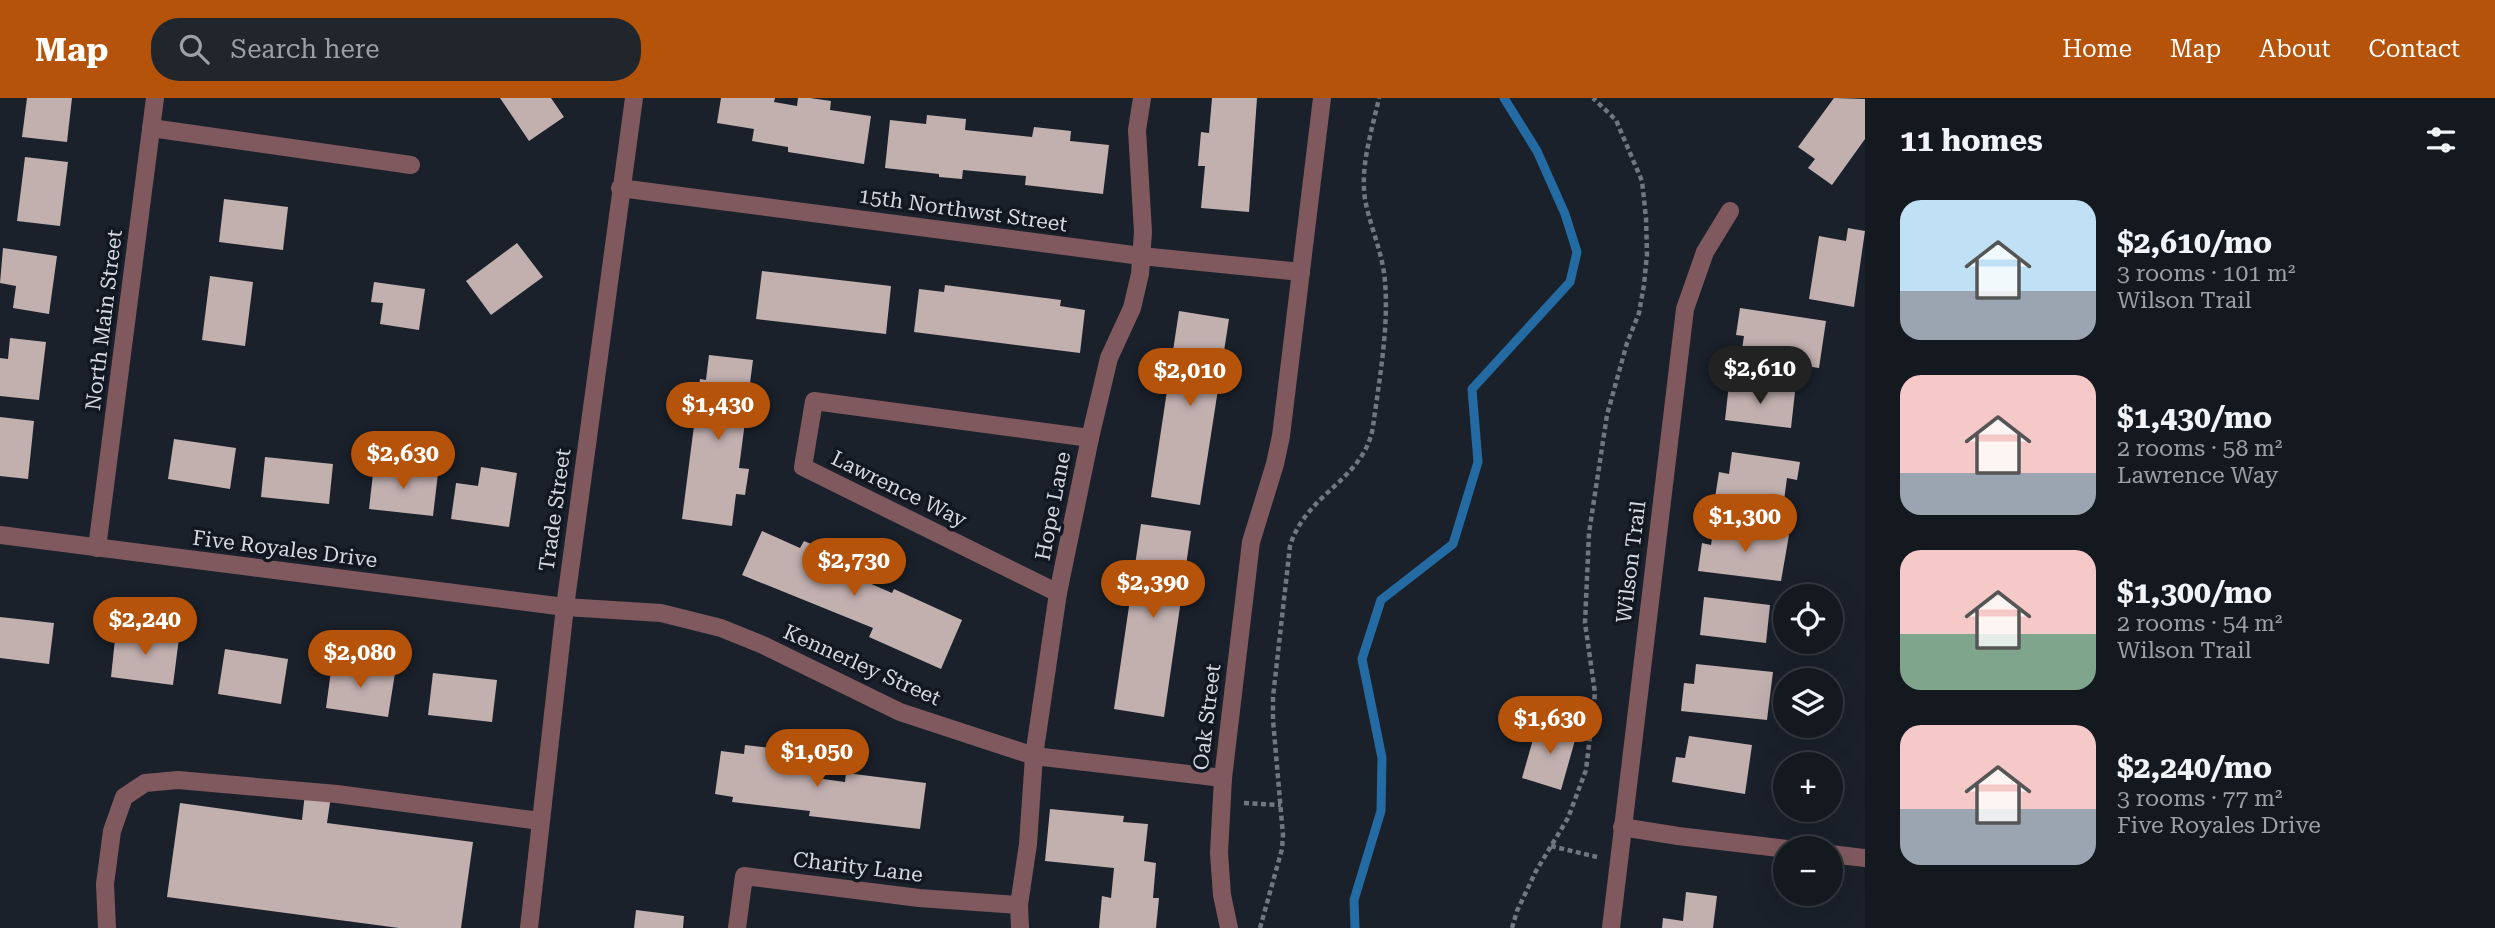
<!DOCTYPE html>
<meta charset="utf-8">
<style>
:root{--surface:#141920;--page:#21262d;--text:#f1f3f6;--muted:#9da0a5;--line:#33383e;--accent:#b45309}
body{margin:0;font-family:"Roboto Serif",serif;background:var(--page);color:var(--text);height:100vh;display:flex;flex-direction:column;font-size:26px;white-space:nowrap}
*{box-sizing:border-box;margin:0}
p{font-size:23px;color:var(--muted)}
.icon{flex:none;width:38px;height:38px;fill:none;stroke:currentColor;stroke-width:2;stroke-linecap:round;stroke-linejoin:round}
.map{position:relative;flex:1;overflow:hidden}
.details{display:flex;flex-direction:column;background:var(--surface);width:630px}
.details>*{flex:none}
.tools{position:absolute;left:1773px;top:486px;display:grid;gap:14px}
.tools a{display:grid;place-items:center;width:70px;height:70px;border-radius:50%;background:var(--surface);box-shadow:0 7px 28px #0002,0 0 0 2px var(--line);font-size:35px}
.price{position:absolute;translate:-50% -60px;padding:0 16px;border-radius:24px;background:var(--accent);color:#fff;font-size:23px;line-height:46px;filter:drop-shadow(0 2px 4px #0008)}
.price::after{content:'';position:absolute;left:50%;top:42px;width:21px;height:16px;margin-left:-10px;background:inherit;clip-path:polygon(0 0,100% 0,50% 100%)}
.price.active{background:#222;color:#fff}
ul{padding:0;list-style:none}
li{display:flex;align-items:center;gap:21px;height:175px;padding:0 35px}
li span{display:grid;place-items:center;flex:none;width:196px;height:140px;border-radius:21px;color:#555}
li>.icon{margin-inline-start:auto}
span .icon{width:84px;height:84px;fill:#fffc;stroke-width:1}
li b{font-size:30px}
h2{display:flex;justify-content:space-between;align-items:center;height:84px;padding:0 35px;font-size:30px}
header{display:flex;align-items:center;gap:42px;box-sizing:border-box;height:98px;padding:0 35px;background:var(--accent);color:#fff}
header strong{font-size:33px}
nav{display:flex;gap:38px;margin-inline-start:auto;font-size:24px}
.search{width:490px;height:63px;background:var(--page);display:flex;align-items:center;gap:18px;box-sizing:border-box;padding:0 24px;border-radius:28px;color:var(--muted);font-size:26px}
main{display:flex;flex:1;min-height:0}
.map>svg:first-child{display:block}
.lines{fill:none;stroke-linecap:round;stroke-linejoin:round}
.stream{stroke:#246ba4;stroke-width:9}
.building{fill:#c2b0af}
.path{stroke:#717780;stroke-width:4.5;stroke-dasharray:5 3.5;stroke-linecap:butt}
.service{stroke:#7f595e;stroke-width:18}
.minor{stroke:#7f595e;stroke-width:18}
.tertiary{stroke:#7f595e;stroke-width:18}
.labels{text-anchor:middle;stroke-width:7;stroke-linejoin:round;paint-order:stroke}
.street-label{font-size:21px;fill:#d5dae1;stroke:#111821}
</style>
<header>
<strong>Map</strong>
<div class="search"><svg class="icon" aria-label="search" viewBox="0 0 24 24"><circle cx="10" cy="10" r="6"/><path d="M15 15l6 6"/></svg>Search here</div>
<nav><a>Home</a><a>Map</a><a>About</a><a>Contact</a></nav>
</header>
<main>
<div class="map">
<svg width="1865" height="830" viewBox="0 0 1865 830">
<rect width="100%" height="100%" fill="#1a212b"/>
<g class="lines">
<path class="stream" d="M1355,830L1354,802L1381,713L1382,660L1362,561L1381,502L1453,446L1478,364L1472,291L1570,184L1577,154L1565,116L1537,53L1504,0"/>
</g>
<g class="building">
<path d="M27,0H72L67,44L22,39Z"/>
<path d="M500,0H551L564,19L529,43Z"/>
<path d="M721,0H775L774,4L797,8L798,0H810L831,3L830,12L871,18L864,66L788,54V49L752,43L754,31L717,25Z"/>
<path d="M1212,0H1257L1249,114L1201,110L1205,68H1198L1201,34L1209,35Z"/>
<path d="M1834,0L1865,1V41L1832,87L1808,70L1815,61L1798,49Z"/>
<path d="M927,17L966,21L965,32L1032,39L1034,29L1071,33L1070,43L1109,47L1103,96L1025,87L1026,78L963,72L962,81L939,79V76L885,70L890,22L926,26Z"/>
<path d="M25,59L68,64L60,128L17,123Z"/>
<path d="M224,101L288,109L283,152L219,144Z"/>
<path d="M1848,130L1865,133L1854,209L1809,201L1819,138L1846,143Z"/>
<path d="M517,145L543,179L491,217L466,183Z"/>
<path d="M3,150L57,158L49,216L13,210L16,188L0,185Z"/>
<path d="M762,173L891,188L886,236L756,221Z"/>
<path d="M210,178L253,184L245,248L202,242Z"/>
<path d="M374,184L425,191L419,232L380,226L383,205L371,204Z"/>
<path d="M945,187L1061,202L1060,208L1085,212L1080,255L914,234L919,191L944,194Z"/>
<path d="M1740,210L1826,223L1819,270L1741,258L1744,238L1736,237Z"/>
<path d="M1179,213L1229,221L1200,407L1151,399Z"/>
<path d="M10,240L46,244L39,302L0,298V260L8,261Z"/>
<path d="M709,257L753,262L739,370L749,371L745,397L736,396L732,428L682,421L700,281L706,282Z"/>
<path d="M1729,286L1795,294L1791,330L1725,322Z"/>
<path d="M0,319L34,323L28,381L0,378Z"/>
<path d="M174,341L236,350L230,391L168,381Z"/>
<path d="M1732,354L1800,364L1797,382L1787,380L1783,410L1715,400L1719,374L1729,376Z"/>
<path d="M265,359L333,366L329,406L261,399Z"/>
<path d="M374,367L438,375L433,418L369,411Z"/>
<path d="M481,369L517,375L509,429L451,421L456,385L478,388Z"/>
<path d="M1141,426L1191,433L1164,619L1114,611Z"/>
<path d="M1714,428L1789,437L1781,483L1698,473L1702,445L1711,447Z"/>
<path d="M762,433L800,450L804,443L835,456L830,468L892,495L894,491L962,522L941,571L869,539L873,530L742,477Z"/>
<path d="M1704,499L1770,507L1766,545L1700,537Z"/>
<path d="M0,519L54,525L49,566L0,560Z"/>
<path d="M116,532L179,540L173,587L111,579Z"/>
<path d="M225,551L288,561L281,606L218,596Z"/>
<path d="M332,565L395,575L388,619L326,610Z"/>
<path d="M1696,566L1773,574L1767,622L1681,613L1684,585L1694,586Z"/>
<path d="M433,575L497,582L492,624L428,617Z"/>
<path d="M1538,624L1577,635L1561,692L1522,680Z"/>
<path d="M1689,638L1752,647L1745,696L1672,684L1676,659L1685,660Z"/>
<path d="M745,647L794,653L793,658L818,661L816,680L845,684L846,675L926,685L920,731L809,718L810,713L732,704L733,699L715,696L721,653L744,656Z"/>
<path d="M305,695L331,698L327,725L473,744L461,830H399L167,799L180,705L302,722Z"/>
<path d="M1050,711L1124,718L1123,724L1148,726L1144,763L1156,765L1153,800H1159L1156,830H1099L1102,798L1111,800L1114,770L1045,763Z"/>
<path d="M1686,794L1717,798L1713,830H1662L1663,820L1683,823Z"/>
<path d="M636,812L684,818L683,830H634Z"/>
</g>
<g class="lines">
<g class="path">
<path d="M1244,705L1281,707"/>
<path d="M1551,748L1597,759"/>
<path d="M1260,830L1282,751L1283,737L1273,622V599L1290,448C1306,395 1364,382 1373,329C1379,283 1389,230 1385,184C1383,155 1370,129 1365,101C1360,68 1372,32 1379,0"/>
<path d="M1512,830L1517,813L1536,773L1568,720L1586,672L1595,595L1585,525L1589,435L1607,317L1627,245L1639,215L1644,187L1647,156L1646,120L1642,83L1616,22L1593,0"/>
</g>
<path class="service" d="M107,830L105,786L112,733L124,699L145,685L178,682L337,696L540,723"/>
<g class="minor">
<path d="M151,30L411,67"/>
<path d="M620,90L1141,158L1301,174"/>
<path d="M0,437L565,509L661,515L721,530L763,547L900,614L1034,658L1223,680"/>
<path d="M97,450L155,0"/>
<path d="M1058,495L803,369L814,303L1090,340"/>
<path d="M1622,729L1678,738L1787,751"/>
<path d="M1830,756L1865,760"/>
<path d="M737,830L744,778L919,800L1019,807"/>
<path d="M1020,830L1019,807L1028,746L1034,658L1058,495L1090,340L1109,260L1132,210L1140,176L1143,134L1137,32L1142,0"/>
<path d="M1229,830L1222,797L1219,755L1223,680L1251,444L1275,366L1281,338L1322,0"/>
<path d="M1611,830L1685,211L1705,154L1730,113"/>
</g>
<path class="tertiary" d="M529,830L565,509L634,0"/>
</g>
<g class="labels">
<g class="street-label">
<text transform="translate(963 112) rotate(8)" y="7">15th Northwst Street</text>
<text transform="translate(104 222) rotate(-83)" y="7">North Main Street</text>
<text transform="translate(899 391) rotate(26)" y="7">Lawrence Way</text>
<text transform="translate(1053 408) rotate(-79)" y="7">Hope Lane</text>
<text transform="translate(555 412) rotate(-82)" y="7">Trade Street</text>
<text transform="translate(285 451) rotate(7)" y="7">Five Royales Drive</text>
<text transform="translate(1631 464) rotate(-83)" y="7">Wilson Trail</text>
<text transform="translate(862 567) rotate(24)" y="7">Kennerley Street</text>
<text transform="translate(1207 619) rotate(-83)" y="7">Oak Street</text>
<text transform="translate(858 769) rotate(7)" y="7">Charity Lane</text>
</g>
</g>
</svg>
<div class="tools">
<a><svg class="icon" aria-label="locate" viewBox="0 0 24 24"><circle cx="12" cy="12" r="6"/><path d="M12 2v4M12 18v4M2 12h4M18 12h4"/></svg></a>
<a><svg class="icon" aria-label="layers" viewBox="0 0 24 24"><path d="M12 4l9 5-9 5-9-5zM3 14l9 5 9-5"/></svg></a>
<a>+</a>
<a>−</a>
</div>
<b class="price active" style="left:1760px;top:308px">$2,610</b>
<b class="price" style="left:1190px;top:310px">$2,010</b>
<b class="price" style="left:718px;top:344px">$1,430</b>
<b class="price" style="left:403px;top:393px">$2,630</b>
<b class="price" style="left:1745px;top:456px">$1,300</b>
<b class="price" style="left:854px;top:500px">$2,730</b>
<b class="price" style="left:1153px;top:522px">$2,390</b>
<b class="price" style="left:145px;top:559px">$2,240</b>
<b class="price" style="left:360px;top:592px">$2,080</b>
<b class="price" style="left:1550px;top:658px">$1,630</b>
<b class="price" style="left:817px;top:691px">$1,050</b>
</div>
<section class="details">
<h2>11 homes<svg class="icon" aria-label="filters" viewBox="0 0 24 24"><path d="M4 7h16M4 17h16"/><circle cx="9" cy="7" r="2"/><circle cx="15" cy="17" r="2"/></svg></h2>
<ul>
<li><span style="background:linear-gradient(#bfe0f5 65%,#9aa5b1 0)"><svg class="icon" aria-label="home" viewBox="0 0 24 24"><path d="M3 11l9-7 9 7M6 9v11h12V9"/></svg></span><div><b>$2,610/mo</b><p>3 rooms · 101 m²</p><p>Wilson Trail</p></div></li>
<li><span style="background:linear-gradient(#f6c9c9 70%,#9aa5b1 0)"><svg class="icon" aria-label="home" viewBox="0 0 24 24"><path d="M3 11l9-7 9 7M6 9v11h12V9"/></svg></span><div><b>$1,430/mo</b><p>2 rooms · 58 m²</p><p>Lawrence Way</p></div></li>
<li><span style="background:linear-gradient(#f6c9c9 60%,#7fa58c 0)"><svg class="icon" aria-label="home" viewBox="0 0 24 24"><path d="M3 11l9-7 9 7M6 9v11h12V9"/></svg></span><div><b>$1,300/mo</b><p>2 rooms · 54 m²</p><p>Wilson Trail</p></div></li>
<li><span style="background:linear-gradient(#f6c9c9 60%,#9aa5b1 0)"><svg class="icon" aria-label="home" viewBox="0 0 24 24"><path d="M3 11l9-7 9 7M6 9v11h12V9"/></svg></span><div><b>$2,240/mo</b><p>3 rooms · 77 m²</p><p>Five Royales Drive</p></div></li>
</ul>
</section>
</main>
